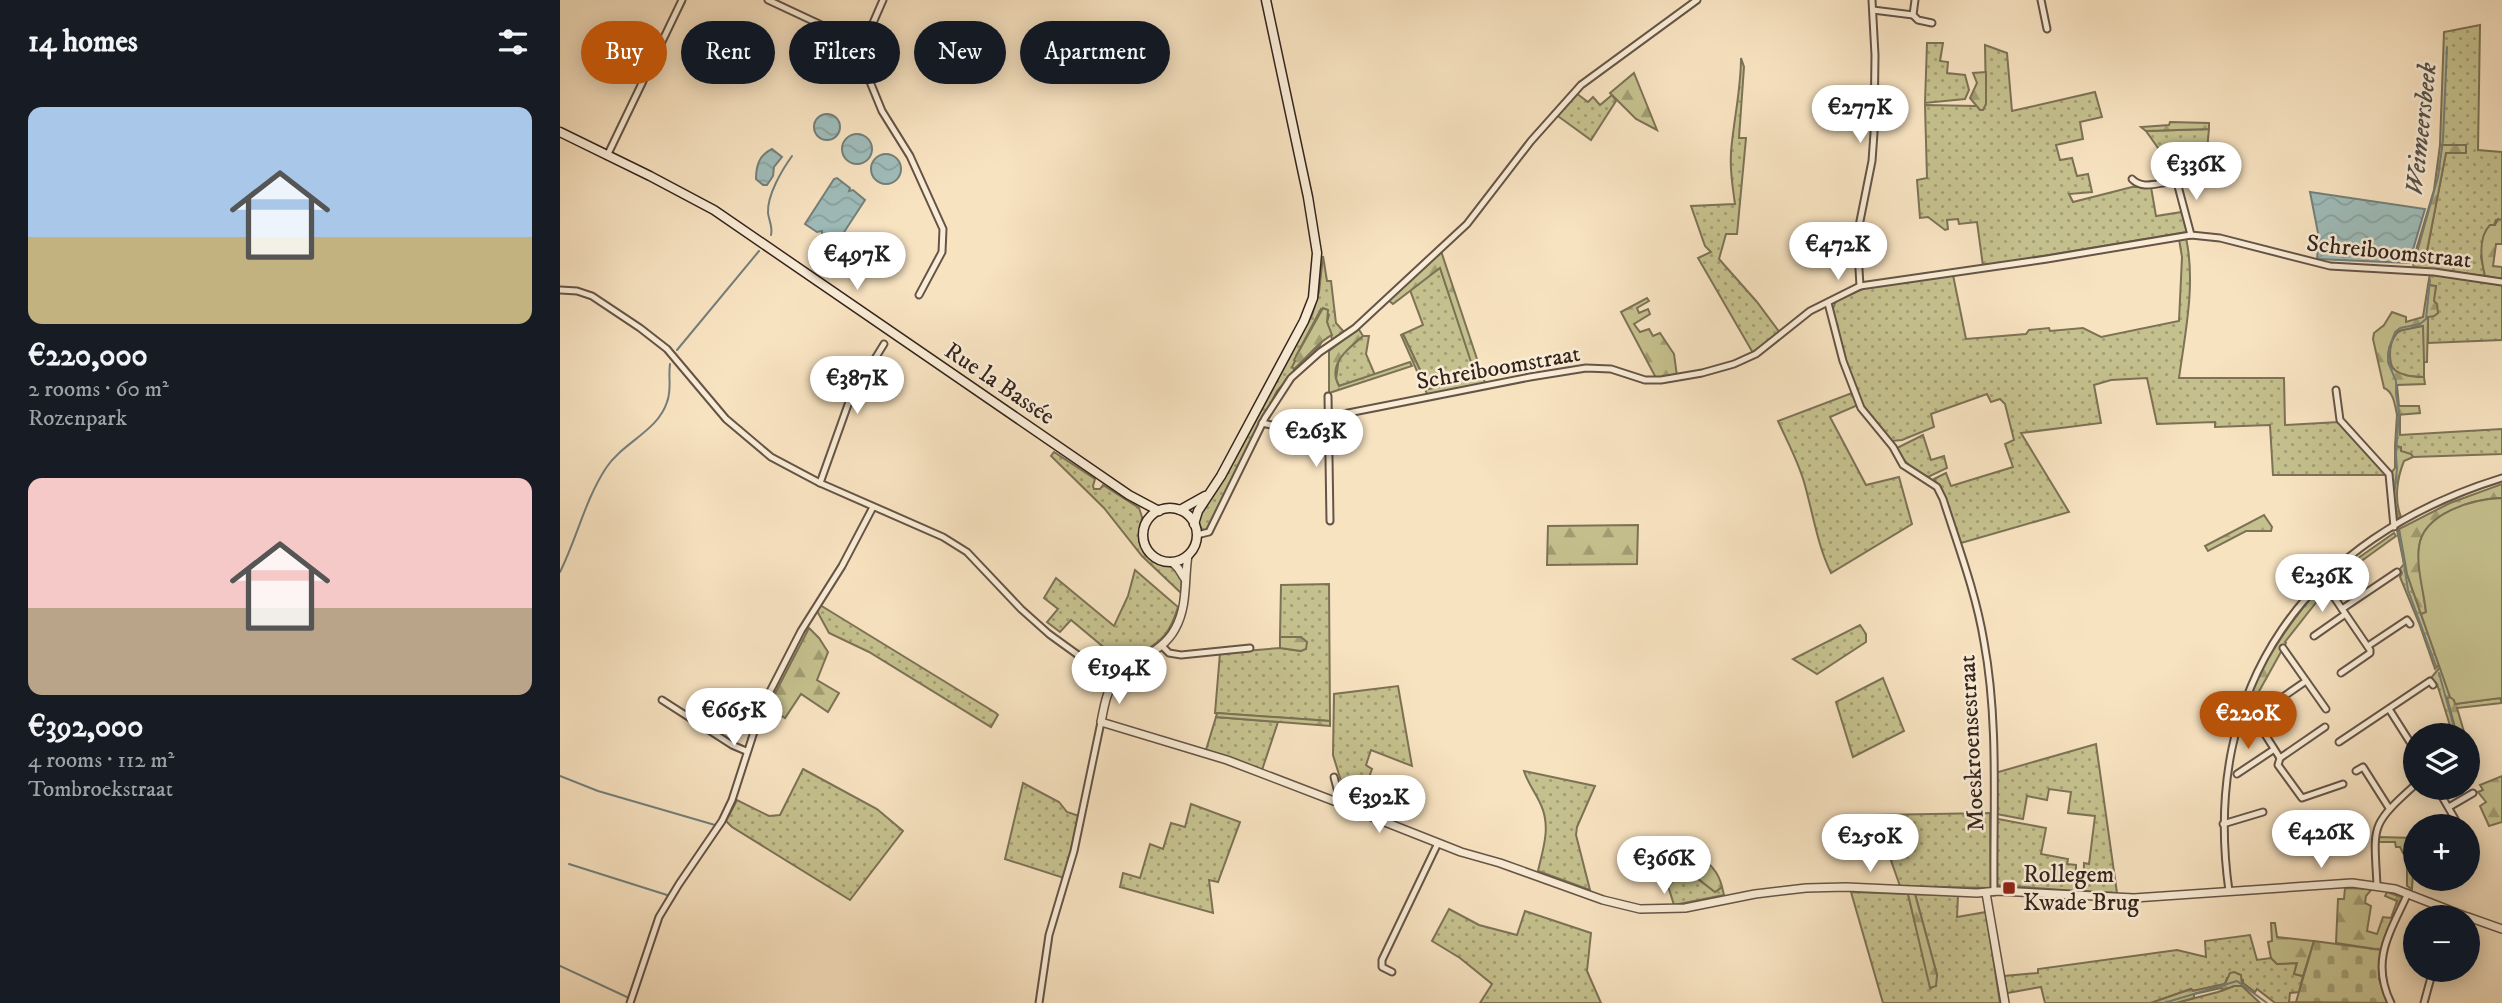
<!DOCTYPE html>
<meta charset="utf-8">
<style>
:root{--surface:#171b24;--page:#20242c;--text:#f1f3f6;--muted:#9ea1a6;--accent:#b45309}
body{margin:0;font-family:"IM FELL DW Pica",serif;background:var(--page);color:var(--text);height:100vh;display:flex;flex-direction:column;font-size:26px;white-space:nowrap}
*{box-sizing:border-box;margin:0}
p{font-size:23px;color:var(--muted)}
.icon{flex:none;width:38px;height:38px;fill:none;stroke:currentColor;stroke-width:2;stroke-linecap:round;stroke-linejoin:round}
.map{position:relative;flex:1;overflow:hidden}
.side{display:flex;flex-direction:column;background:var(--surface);width:560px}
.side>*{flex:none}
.hud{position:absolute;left:21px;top:21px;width:665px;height:63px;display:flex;gap:14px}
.controls{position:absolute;left:1843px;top:723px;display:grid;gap:14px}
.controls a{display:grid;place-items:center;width:77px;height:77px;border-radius:50%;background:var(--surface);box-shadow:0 4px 18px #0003;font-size:35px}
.price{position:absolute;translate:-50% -60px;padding:0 16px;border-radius:24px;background:#fff;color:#222;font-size:23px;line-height:46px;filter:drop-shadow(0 2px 4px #0008)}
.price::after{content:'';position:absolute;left:50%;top:42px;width:21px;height:16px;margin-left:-10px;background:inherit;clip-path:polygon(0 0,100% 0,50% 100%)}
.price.on{background:var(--accent);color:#fff}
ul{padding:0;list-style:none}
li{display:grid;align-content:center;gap:14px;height:371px;padding:0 28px}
li span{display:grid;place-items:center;height:217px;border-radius:14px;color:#555}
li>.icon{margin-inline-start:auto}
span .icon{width:126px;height:126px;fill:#fffc;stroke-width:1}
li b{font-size:30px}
h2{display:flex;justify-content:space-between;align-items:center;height:84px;padding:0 28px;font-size:30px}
.tag{padding:0 24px;border-radius:32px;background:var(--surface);box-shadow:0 4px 18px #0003;font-size:24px;line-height:63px}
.tag.on{background:var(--accent);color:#fff}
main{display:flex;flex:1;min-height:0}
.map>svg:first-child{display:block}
.grass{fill:url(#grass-dots);stroke:#7c7256;stroke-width:2}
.forest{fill:url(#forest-firs);stroke:#7c7256;stroke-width:2}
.cemetery{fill:url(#cemetery-stones);stroke:#7c7256;stroke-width:2}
.pitch{fill:#c5c18e;stroke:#7c7256;stroke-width:2}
.water{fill:url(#water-waves);stroke:#74807c;stroke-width:2}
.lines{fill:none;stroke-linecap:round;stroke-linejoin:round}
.stream{stroke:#74807c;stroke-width:2}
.minor-casing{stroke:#655447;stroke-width:9}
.tertiary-casing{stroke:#655447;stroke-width:10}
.secondary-casing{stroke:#34241e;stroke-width:11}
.minor{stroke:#faedd7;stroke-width:5}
.tertiary{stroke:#faedd7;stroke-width:7}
.secondary{stroke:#faedd7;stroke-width:8}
.poi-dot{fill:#8f2418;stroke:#faedd7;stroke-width:2.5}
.labels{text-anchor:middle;stroke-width:5;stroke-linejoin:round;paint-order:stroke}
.street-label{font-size:24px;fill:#34241e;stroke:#faedd7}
.poi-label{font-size:24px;fill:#34241e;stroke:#faedd7;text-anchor:start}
.water-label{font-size:26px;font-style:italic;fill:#54524d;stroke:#faedd7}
</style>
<main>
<section class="side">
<h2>14 homes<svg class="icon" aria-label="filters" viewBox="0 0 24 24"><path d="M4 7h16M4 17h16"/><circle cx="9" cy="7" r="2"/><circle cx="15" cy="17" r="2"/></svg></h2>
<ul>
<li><span style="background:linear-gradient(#a9c7e8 60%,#c2b280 0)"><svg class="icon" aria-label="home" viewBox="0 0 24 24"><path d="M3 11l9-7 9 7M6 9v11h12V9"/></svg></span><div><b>€220,000</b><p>2 rooms · 60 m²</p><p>Rozenpark</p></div></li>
<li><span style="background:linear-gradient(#f6c9c9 60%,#b9a48a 0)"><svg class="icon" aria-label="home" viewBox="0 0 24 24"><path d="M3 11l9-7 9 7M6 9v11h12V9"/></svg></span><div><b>€392,000</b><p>4 rooms · 112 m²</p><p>Tombroekstraat</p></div></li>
</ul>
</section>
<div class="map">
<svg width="1942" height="1003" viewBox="0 0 1942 1003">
<defs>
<pattern id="grass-dots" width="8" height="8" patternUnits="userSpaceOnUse" patternTransform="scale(1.75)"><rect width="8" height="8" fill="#c5c18e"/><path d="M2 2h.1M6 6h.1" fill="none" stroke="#a19d73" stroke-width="1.8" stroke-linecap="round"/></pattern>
<pattern id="forest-firs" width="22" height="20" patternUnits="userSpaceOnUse" patternTransform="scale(1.75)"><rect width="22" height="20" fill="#c5c18e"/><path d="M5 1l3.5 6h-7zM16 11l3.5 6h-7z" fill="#a19d73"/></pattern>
<pattern id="cemetery-stones" width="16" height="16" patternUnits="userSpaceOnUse" patternTransform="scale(1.75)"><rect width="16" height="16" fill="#c5c18e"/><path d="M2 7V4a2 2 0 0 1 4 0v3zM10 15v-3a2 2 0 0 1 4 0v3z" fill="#a19d73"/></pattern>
<pattern id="water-waves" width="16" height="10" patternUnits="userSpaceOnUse" patternTransform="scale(1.75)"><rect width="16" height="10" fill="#9fbdba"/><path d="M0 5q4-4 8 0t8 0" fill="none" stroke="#8aa29f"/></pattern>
</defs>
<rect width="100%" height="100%" fill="#f8e3c1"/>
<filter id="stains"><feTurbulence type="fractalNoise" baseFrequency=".00286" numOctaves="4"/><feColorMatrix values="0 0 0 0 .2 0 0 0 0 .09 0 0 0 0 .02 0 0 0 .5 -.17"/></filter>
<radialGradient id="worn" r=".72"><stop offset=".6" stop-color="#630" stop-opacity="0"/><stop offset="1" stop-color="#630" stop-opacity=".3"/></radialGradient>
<g class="grass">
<path d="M1920,25L1918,150L1942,152V220H1936L1921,257L1925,276L1854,267L1852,261L1854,257L1858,259L1866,256L1886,152L1905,153V145H1880L1884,32Z"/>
<path d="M1367,43H1383L1380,61L1388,62L1387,73L1405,75L1409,90L1405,99L1365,103Z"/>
<path d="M1425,45L1447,53L1452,111L1535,92L1542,117L1520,122L1523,139L1496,145L1500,160L1512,158L1517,176L1528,174L1532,192L1509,194L1513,202L1572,187H1591L1596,216L1622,212L1627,232L1423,266L1417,222L1399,224L1398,219L1387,220L1388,229L1385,230L1368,217L1360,218L1357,180L1367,178L1365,105L1416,106L1426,104Z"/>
<path d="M1181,58L1184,67L1179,138H1186L1177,234H1166L1159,259L1197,302L1220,333L1205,346L1193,353L1138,258L1151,252L1145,246L1131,206L1175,204C1172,183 1169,163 1172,142C1175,114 1181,87 1181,58Z"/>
<path d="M1016,93L1028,102L1033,97L1040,105L1052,95L1056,101L1031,140L995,114Z"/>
<path d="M1649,129L1645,172L1641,178L1620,179L1586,131Z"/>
<path d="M1626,238C1636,283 1625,334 1619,378H1724L1725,425L1779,422L1828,475H1713L1710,425L1655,427V422L1597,424L1587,378L1551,380L1534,385L1541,423L1461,433L1509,512L1401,543L1386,499L1374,479L1386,473L1391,486L1453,467L1445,444L1454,440L1445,404L1440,399L1431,402L1427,394L1371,414L1374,427L1342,440L1332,441L1301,403L1286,363L1272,311L1276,301L1305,288L1393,275L1406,339L1466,334L1469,330L1489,328L1490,331L1523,328L1541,337L1619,321L1622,257L1619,239Z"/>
<path d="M763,256L767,281H771L776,323L785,333L776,340L772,339L767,322L769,315L761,309L736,356L734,369L753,353L762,340C758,357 729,376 717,391L648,529L643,530L639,525V516L667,474L752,315L759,292Z"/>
<path d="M880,267L917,377L869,389L843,334L863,325L850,290Z"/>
<path d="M1870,274L1942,285V340L1868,343V316L1876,286L1868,285Z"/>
<path d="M1864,325V377C1846,377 1829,377 1830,354C1830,347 1832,338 1837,333C1843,327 1856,327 1864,325Z"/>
<path d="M803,336H809L806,354L815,375L779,386L776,379L779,357Z"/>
<path d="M1292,393L1298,405L1270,417L1306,485L1339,477L1352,524L1271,573C1257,544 1253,513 1244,482C1238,461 1227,441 1218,421Z"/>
<path d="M1837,415H1840V435L1942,429V454L1853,457L1851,454L1840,451V447L1835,446Z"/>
<path d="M1363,435L1371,460L1384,456L1387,468L1368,477C1353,470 1344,464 1337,448Z"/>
<path d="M494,452L535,479L533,486L534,489H540L543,485L579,508L582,517L579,541L585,554L596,562L612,566L622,577L621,593L582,556L544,508L491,456Z"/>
<path d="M1839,529L1847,574L1879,665L1875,669L1859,623L1840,577L1842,573L1840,569L1844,564L1837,530Z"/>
<path d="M575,570L618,607C607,644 594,643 565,665L511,620L500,632L487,622L498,609L484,598L496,578L554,626L568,596Z"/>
<path d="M769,584L770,721L655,713L660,653L720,648L741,651V637H720L721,585Z"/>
<path d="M260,605L436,713L438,715L431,727L309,652L269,633L257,611Z"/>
<path d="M1300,625L1306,634V642L1257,674L1233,659Z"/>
<path d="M1880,667L1890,697L1887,699L1897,735H1893L1877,684L1871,678Z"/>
<path d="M1323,678L1344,731L1293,757L1276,702Z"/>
<path d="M838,686L852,766L811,750L806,765L812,769L808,780L803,777L801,794L797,797L784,780L781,781L773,755L774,694Z"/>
<path d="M656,717L718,722L702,770L646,750Z"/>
<path d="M1536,744L1557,893L1523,891L1524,863L1529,864L1535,816L1508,813L1511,792L1489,789L1487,800L1467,796L1463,819L1436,814L1435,773Z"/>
<path d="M243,769L317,809L343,831L290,900L172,827L166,821L177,800L209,816L220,815Z"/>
<path d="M964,771L1035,786L1017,827L1016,835L1030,890L978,871C983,849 991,827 981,805C976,793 968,784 964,771Z"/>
<path d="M463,783L499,802L507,812L519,816L504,878L445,859Z"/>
<path d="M631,804L680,822L658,882L649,880L653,913L560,887L563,873L580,878L590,844L603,849L611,823L625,827Z"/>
<path d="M1430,813L1431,888L1340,886L1315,815Z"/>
<path d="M1438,819L1486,828L1481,854L1508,859L1507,864L1516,865V891L1437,885L1436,822Z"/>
<path d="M1125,872L1133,875L1155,892L1162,887L1164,895L1114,905L1108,886L1119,875Z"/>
<path d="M1291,892L1348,894L1371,988L1377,975L1355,894L1398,895L1397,917L1426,912L1440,1003H1323Z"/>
<path d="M889,909L919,925L957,935L965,911L1031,933L1027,971L1041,1003H920L932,984L900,958L872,941Z"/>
<path d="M1690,935L1697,960L1711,958L1717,964L1737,963L1734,974L1743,976L1739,992L1730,993L1729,1002L1748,1003H1715L1697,989L1695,992L1683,983V980L1667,978L1665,984L1633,991L1631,989L1591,1003H1485L1481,987L1447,993L1444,976L1478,973V969L1617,950L1646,957L1645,941Z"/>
<path d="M1674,986H1682L1700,1003H1616L1658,992Z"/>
</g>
<g class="forest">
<path d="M1426,72V104L1423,110H1420L1410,98L1417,83L1413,73Z"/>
<path d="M1074,73L1097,130L1076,119L1050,93Z"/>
<path d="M1610,122L1649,123V129L1586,131L1581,127L1609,125Z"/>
<path d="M1880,145H1906V153H1886L1866,256L1862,260L1854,257L1874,190Z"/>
<path d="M1938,219L1942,220V244H1936L1933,266L1942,267V279L1925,276C1921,260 1918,237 1930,225H1935Z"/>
<path d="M881,251L925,383L868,396L841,335L843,334L869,389L916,377L880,268L833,304L828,300Z"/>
<path d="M1868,285L1876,286L1874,301L1877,304L1878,313L1874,316L1868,317L1867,362H1864L1863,326L1838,331C1817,362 1831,377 1864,377L1865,384L1837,385L1839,406H1859L1860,413L1837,415C1835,406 1834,392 1824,388L1813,339L1814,333L1824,325L1832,312L1846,317V322L1863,317Z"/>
<path d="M1087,298L1089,301L1077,308L1079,313L1088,309L1090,314L1074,324L1080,332L1089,329L1093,336L1100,333L1114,354L1117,376L1096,378L1061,312Z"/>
<path d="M763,308L768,310L767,322L772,335C759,341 747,358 734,369L732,367L735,361L734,360Z"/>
<path d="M798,328L803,336C787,349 767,365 779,386L850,362L852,366L769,393V351Z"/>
<path d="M1835,446L1841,447V451L1851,454L1853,457L1844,461C1837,478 1834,500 1841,517L1838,518L1835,517L1831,473L1835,468Z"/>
<path d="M1942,484V498C1913,499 1863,513 1859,547C1857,568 1864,592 1866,613L1861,614L1847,574L1839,529L1890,503Z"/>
<path d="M1704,515L1712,527L1711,531H1686L1648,551L1645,546Z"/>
<path d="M1078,525L1077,564L987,565L988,526Z"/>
<path d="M1834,533L1836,536L1789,570L1771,585L1770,581L1784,568Z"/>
<path d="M1760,589H1764L1770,596L1767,598L1762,595L1725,642L1726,643L1697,695L1704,705L1696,710L1691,708C1681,689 1743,603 1760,589Z"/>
<path d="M249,628L259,638L268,652L257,680L279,693L268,712L241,694L225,718L208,707Z"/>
<path d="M720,637H741L747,642L746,649L741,651L720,648Z"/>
<path d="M1892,697L1896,704L1940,698L1942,703L1897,708L1905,735H1897L1887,698Z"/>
<path d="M657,713L770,721V726L656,717Z"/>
<path d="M1942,776V822L1929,826L1920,806L1926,802L1918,792L1923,790L1920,785Z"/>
<path d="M803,777L808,780L805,787L811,791L809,809L789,799L781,781L784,779L797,797L800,794L799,789Z"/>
<path d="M1818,837L1855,838L1852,889L1847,886V852L1843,853L1840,847H1836L1835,842H1819Z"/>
<path d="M1135,857C1149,860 1159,873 1162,887L1155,892L1133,875L1125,872L1119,875L1108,886V880L1122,861Z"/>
<path d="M1785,888L1812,889L1806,896L1805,903L1811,906L1807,931L1817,934L1823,917L1831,918L1837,901L1825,896L1827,892L1847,899L1822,950L1776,943L1778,899H1784Z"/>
<path d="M1348,894H1355L1377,975L1376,986L1370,988Z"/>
<path d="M1711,923H1715L1717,937L1754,941L1743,976L1734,974L1737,963L1717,964L1711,958L1708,942L1712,941Z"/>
<path d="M1674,972L1681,975L1682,986H1674L1663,990L1661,988L1634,994V998L1616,1003H1591L1631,989L1633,991L1665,984L1670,973Z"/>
</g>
<path class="cemetery" d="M1754,941L1822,950L1819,979L1829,1003L1736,1002Z"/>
<path class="pitch" d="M1942,498V703L1940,698L1895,704L1894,700L1890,697L1861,614L1866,612C1864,592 1856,567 1859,547C1863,513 1913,499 1942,498Z"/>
<g class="water">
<circle cx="267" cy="127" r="13"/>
<circle cx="297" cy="149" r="15"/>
<path d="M212,149L222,157L214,167L213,176L207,185H203L196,179C196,166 199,155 212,149Z"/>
<circle cx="326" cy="169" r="15"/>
<path d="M277,178L290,188L289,191L293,190L305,200L277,243L273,244L262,236V231L257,232L245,224L274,179Z"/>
<path d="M1750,192L1865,209L1849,263L1757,259L1759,238Z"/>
</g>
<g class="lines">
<g class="stream">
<path d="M211,235C213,227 209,221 208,213C207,195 222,170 232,156"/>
<path d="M1856,256L1878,177L1883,140L1887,47"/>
<path d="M117,350L199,251"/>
<path d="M1837,515L1834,496L1837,469L1836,454L1839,412L1836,394V381L1828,362L1829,348L1835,332L1840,328L1860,324L1866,319L1870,280"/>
<path d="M1839,532L1848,590L1876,666"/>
<path d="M0,572C17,538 25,500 46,468C62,443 98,431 107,402C112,390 108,377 110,364"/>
<path d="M1879,673L1896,735"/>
<path d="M1908,771L1912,783"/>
<path d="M0,776L38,791L155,825"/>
<path d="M9,864L107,895"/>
<path d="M0,966L69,998"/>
<path d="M1604,1003L1677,981L1707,1003"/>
</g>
<defs>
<g id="minor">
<path d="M208,0L302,44"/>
<path d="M323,0L299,55L322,111L350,156L383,229L382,252L359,295"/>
<path d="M1481,0L1487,29"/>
<path d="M1313,10L1353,15L1355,0"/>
<path d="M1353,15L1358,20L1372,23"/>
<path d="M47,156L122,0"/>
<path d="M1572,179C1583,191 1601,181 1615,182L1618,186L1631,235"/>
<path d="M1300,286L1297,236L1312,161L1314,133L1315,55L1312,0"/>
<path d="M0,290L17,291L32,296L80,328L107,349L166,419L211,457L260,483L383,537L407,552L461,609L489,634L554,681"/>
<path d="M1268,303L1283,361L1301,408L1333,447L1343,465L1377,487L1383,499C1398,546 1416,593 1424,642C1439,723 1433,809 1434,892"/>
<path d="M1776,390L1780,420L1829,474L1834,527"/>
<path d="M768,396L770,521"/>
<path d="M702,423L711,425L768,417L970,377L1026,368L1051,369L1085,380H1101L1142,373L1174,364L1196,354L1250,311L1300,286L1487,259L1631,235L1660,238L1770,266L1874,272L1942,282"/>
<path d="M260,483L290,399L324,344"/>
<path d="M637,535L649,532L705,418L731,378L760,352L795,328L907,224L971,141L1021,85L1137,0"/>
<path d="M1763,581L1810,650V653L1781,673"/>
<path d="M1782,609L1837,572"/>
<path d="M1754,636L1784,615"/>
<path d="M602,646L609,653L621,655L690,648"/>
<path d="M1808,646L1847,620L1850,624"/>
<path d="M1723,648L1766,709"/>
<path d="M102,700L172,745L186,751"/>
<path d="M1829,709L1855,750"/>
<path d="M1681,710L1694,717L1720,758L1765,727"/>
<path d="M1694,717L1746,681"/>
<path d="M1779,742L1870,681L1873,685"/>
<path d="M1720,758L1718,765L1742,798L1783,784"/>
<path d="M1796,771L1803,767L1829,808"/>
<path d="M1677,774L1713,750"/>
<path d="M774,777L780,800"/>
<path d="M1877,788L1899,826"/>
<path d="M1889,807L1913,793"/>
<path d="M1663,824L1703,812"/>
<path d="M1908,845L1911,857H1908"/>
<path d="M1817,885C1814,826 1809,826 1855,785"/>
<path d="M1669,891C1640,686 1747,538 1942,478"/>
<path d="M832,972L822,967V960L878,843"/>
<path d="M70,1003L99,917L119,884L162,821L172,800L202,707L241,631L282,566L313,507"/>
<path d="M479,1003L489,935L514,851L541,722"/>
<path d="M1831,1003C1810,960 1830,933 1848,893"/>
<path d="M1864,1003L1873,970"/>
</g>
<g id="tertiary">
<path d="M628,555C624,580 628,606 615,629C601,655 570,659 554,681C546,693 544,708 541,722L667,760L774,801L786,803L792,809L901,852L940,863L1043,900L1080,909L1125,908L1195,894L1246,888L1286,887L1417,893L1438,891L1574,898L1792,883L1835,889L1907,917"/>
<path d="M612,562L618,568L625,579"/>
<path d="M1426,893L1445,1003"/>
<path d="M1908,917L1942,929"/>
</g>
<g id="secondary">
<path d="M0,132L90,176L154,210L569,495L599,511"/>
<circle cx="610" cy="535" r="27"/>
<path d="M620,510L645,496"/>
<path d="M634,524L638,511L661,476L744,321L753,298L757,253L748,197L706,0"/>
</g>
</defs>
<use href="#minor" class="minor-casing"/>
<use href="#tertiary" class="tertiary-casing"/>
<use href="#secondary" class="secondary-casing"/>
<use href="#minor" class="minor"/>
<use href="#tertiary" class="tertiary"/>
<use href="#secondary" class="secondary"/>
</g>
<rect class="poi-dot" x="1442" y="881" width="14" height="14" rx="3.5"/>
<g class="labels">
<g class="street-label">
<text transform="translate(1829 251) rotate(6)" y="8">Schreiboomstraat</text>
<text transform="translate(938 367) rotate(-10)" y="8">Schreiboomstraat</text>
<text transform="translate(440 383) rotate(34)" y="8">Rue la Bassée</text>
<text transform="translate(1411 743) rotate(-93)" y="8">Moeskroensestraat</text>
</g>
<g class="poi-label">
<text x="1463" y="882">Rollegem<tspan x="1463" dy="28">Kwade Brug</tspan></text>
</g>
<g class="water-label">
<text transform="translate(1860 129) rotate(-84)" y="9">Weimeersbeek</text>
</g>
</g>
<rect width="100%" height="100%" filter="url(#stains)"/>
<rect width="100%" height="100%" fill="url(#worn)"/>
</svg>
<div class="controls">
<a><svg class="icon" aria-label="layers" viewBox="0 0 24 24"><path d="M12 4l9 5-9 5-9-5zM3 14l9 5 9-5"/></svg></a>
<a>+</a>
<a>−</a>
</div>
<b class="price" style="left:1300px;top:145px">€277K</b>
<b class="price" style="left:1636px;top:202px">€336K</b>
<b class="price" style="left:1278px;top:282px">€472K</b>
<b class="price" style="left:297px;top:292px">€497K</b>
<b class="price" style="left:297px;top:416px">€387K</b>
<b class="price" style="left:756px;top:469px">€263K</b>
<b class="price" style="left:1762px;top:614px">€236K</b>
<b class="price" style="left:559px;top:706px">€194K</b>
<b class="price" style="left:174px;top:748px">€665K</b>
<b class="price on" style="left:1688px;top:751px">€220K</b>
<b class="price" style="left:819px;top:835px">€392K</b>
<b class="price" style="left:1761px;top:870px">€426K</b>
<b class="price" style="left:1310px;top:874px">€250K</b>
<b class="price" style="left:1104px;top:896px">€366K</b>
<div class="hud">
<a class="tag on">Buy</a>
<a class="tag">Rent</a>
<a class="tag">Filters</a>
<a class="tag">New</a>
<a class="tag">Apartment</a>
</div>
</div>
</main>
